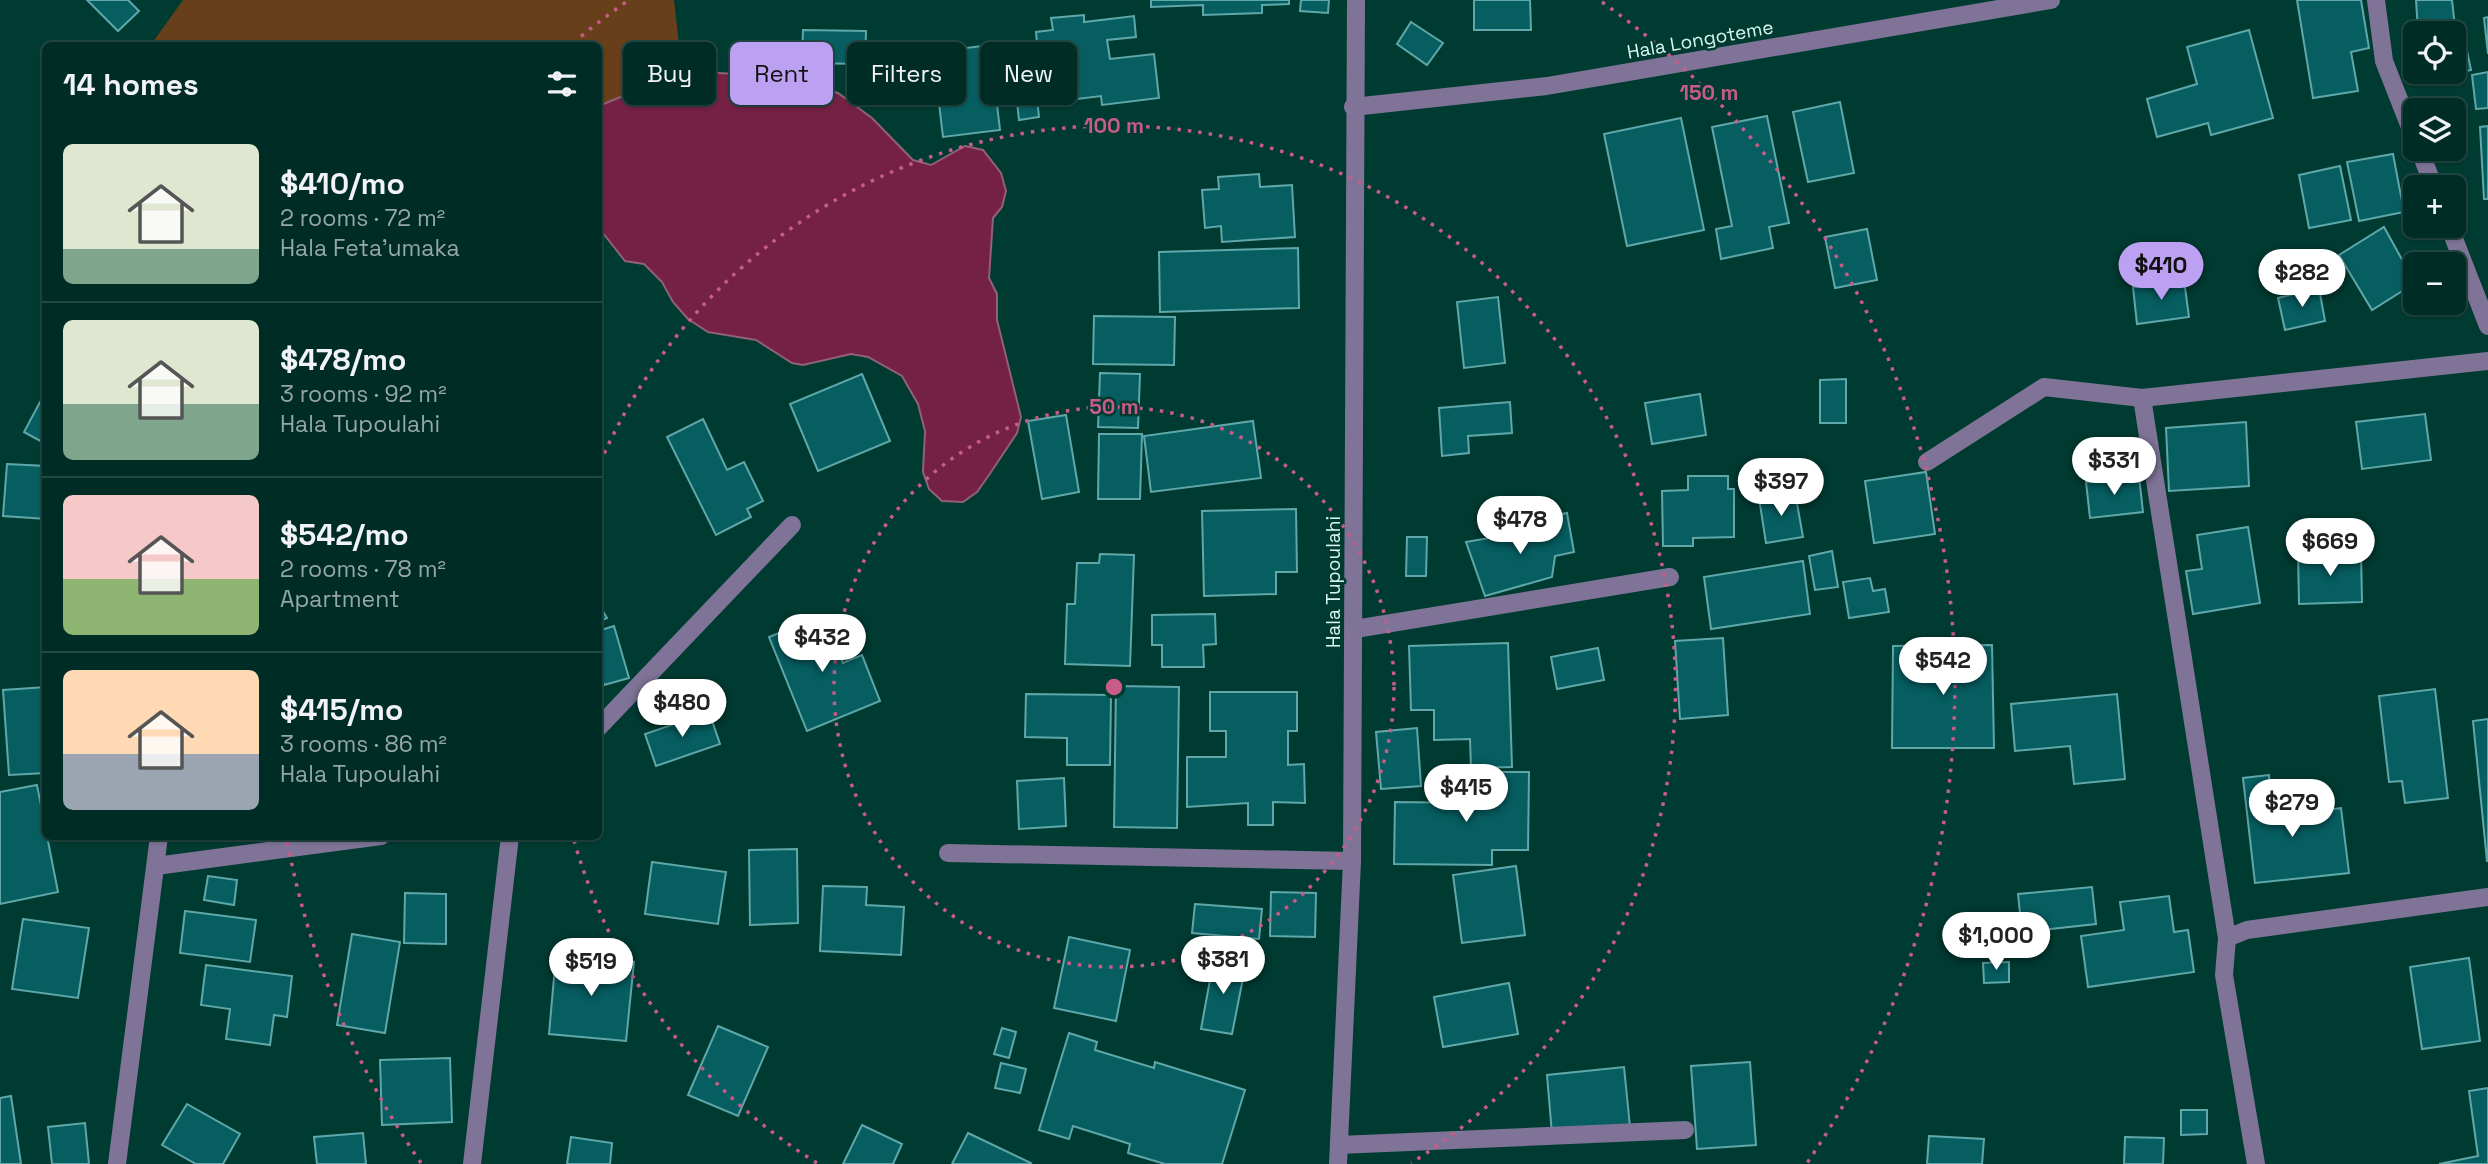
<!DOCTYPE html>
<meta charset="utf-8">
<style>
:root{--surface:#002c26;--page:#0e3832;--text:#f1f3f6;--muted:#95a7a7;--line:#224843;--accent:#bca0f2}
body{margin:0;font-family:"Space Grotesk",sans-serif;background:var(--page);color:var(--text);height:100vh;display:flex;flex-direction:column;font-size:26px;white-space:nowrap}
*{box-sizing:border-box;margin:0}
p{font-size:23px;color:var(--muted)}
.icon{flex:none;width:38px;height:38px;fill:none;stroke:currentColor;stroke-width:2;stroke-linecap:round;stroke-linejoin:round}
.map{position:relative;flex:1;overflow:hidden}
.sheet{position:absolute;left:42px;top:42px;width:560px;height:798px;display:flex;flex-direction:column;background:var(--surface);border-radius:10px;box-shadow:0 2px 5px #0004,0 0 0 2px var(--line)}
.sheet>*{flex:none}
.guide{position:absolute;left:623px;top:42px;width:665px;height:63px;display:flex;gap:14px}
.fabs{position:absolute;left:2403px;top:21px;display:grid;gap:14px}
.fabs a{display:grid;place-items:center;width:63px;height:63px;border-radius:10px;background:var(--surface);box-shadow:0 2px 5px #0004,0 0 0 2px var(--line);font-size:35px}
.price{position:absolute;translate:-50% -60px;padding:0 16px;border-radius:24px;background:#fff;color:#222;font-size:23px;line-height:46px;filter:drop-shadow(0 2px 4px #0008)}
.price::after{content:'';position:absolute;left:50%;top:42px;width:21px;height:16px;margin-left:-10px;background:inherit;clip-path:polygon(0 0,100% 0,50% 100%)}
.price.current{background:var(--accent);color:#111}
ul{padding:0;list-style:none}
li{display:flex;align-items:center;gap:21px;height:175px;padding:0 21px}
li+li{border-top:2px solid var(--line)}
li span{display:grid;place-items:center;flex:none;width:196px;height:140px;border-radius:10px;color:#555}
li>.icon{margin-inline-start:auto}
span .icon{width:84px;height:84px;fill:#fffc;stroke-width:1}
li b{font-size:30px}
h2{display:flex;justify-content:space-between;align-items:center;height:84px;padding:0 21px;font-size:30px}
.chip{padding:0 24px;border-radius:10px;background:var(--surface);box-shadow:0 2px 5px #0004,0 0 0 2px var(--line);font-size:24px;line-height:63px}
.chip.current{background:var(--accent);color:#111}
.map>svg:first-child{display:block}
.green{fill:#683f1b}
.water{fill:#742144;stroke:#916177;stroke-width:2}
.building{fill:#065e61;stroke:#5fa7a9;stroke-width:2}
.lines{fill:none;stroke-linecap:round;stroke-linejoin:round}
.minor{stroke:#7f7497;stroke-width:18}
.ring{fill:none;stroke:#c85b87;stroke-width:3.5;stroke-dasharray:3.5 7}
.labels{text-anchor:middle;stroke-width:5;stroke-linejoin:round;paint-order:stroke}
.street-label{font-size:19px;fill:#d5f6ee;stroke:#003b32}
.centre{fill:#c85b87;stroke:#003b32;stroke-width:3.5}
.ring-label{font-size:21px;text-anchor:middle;font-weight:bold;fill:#c85b87;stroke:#003b32;stroke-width:5;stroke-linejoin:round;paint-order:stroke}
</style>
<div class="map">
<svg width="2488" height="1164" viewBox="0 0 2488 1164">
<rect width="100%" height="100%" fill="#003b32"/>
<path class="green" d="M183,0H674L682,71L599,106L598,46H150Z"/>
<path class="water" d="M682,71L754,75L786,85L808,84L838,93L872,118L913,160L931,165L965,146L983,150L1001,173L1006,191L1002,207L993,218L989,278L997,294V320L1021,417L1017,433L989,475L977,492L963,502L942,501L929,489L923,472L925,431L918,404L902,376L868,357L851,354L803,365L792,363L756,340L708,332L688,319L673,302L662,282L644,264L625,261L599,228V106Z"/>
<g class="building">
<path d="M87,0H128L139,11L118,31Z"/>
<path d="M1151,0H1289V4L1262,5V13L1203,15V5L1151,7Z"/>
<path d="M1301,0H1329L1328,13L1300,11Z"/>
<path d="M1474,0H1530L1531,30H1474Z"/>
<path d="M2297,0H2361L2369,48L2351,52L2358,91L2313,98Z"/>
<path d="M2416,0H2452L2455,27L2418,31Z"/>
<path d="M1084,15V22L1134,16L1136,37L1107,40L1110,59L1154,54L1159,98L1102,105L1101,96L1053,102L1052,97L1037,99L1039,117L1019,120L1011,46L1037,43L1036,32L1053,30L1051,18Z"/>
<path d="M2488,17V54L2484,18Z"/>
<path d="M1411,22L1443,43L1427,65L1397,44Z"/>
<path d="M803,30L866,31L865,64L802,63Z"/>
<path d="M2249,30L2273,118L2211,135L2208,123L2157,137L2147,99L2197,84L2187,47Z"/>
<path d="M2463,31L2471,70L2430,79L2428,72H2454V33H2450Z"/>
<path d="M990,45L1000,130L943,137L933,52Z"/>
<path d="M2488,72V108L2476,109L2472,75Z"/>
<path d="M1840,102L1854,173L1808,182L1793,112Z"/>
<path d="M1767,116L1789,223L1769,227L1773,248L1721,259L1716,229L1732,226L1712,127Z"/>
<path d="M1681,118L1704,230L1627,246L1604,134Z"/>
<path d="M2488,126V199H2484L2480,127Z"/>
<path d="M2393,154L2404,212L2359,221L2347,162Z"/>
<path d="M2340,166L2351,220L2309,228L2299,175Z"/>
<path d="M1259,174L1260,187L1292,185L1295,237L1222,242L1221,226L1205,228L1202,190L1219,189L1218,177Z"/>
<path d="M2384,227L2415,283L2372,310L2339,255Z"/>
<path d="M1867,229L1877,280L1835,288L1825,237Z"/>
<path d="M1298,248L1299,308L1160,312L1159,252Z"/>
<path d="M2184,280L2189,317L2137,324L2133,287Z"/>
<path d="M2319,288L2325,321L2285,330L2278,298Z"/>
<path d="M1498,297L1505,363L1464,368L1457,302Z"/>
<path d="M1094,316L1175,317L1174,365L1093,364Z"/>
<path d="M1100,373L1140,374L1138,428L1098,427Z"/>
<path d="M862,374L890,441L818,471L790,404Z"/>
<path d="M1846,379V423H1820V380Z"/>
<path d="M1700,394L1706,435L1652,444L1645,403Z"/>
<path d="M40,402L46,405V444L24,432Z"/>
<path d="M1510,402L1512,433L1468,436L1469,453L1442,456L1439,408Z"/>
<path d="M2425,414L2431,460L2362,469L2356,422Z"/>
<path d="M1066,415L1079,492L1042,499L1028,421Z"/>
<path d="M703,419L727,470L744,462L763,501L747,509L751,517L716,535L667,437Z"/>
<path d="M1253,421L1261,478L1151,492L1144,436Z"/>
<path d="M2246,422L2249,486L2169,491L2166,428Z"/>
<path d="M1099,434H1142L1140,499H1098Z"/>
<path d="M7,464L46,466V519L3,516Z"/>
<path d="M1926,472L1935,534L1874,543L1865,481Z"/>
<path d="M1688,476H1728V489H1734V537L1693,538V546H1663L1662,491L1688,490Z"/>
<path d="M2139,476L2143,512L2090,518L2086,482Z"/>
<path d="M1795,492L1803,537L1766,543L1759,498Z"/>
<path d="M1296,509L1297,572H1276V594L1204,596L1202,511Z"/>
<path d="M1567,513L1574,552L1555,556L1552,577L1485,596L1466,542L1552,527L1550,516Z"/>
<path d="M2248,527L2260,603L2193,614L2186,571L2202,569L2197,535Z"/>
<path d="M1407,537H1427L1426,576H1406Z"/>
<path d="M1832,551L1838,587L1815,590L1809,556Z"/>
<path d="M2361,552L2362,602L2299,604L2298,553Z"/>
<path d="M1100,554L1134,555L1130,666L1065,664L1067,604H1075L1077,563H1099Z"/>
<path d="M1803,561L1810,614L1711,629L1704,577Z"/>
<path d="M1870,578L1873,591L1885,589L1889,612L1849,618L1843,582Z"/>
<path d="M598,603L607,618L598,622Z"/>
<path d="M1215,614L1216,644L1203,645L1204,667H1162V645H1152V615Z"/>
<path d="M823,615L843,663L862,655L880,701L807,731L769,637Z"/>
<path d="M614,626L629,678L604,685L598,665V631Z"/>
<path d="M1723,638L1728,715L1680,719L1675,641Z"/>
<path d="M1508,643L1512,767L1471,768L1470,739L1434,740V710H1411L1409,646Z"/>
<path d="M1992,645L1994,748H1892L1893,646Z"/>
<path d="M1598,648L1604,680L1557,689L1551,657Z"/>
<path d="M1116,686L1179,687L1177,828L1114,827Z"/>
<path d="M46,687V773L9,775L3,690Z"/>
<path d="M2435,689L2448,798L2405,803L2402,781L2389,782L2379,696Z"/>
<path d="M1210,692H1297V731H1288V765L1304,764L1305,803L1273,802V825H1248V803L1187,807V757H1226V731H1210Z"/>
<path d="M1026,694L1111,695L1110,765H1067V738L1025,737Z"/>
<path d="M2117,694L2125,779L2074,784L2070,746L2015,751L2011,704Z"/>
<path d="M709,712L720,744L656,766L645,734Z"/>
<path d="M2488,719V861H2487L2473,721Z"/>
<path d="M1417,728L1421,786L1381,789L1376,732Z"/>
<path d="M1475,772H1529L1528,850H1492V865L1394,864L1395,802L1475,803Z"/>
<path d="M2269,775L2273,816L2341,808L2349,873L2255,883L2243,778Z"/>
<path d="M1064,778L1066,826L1019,829L1017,781Z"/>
<path d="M37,785L58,892L0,904V792Z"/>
<path d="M797,849L798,923L750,925L749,850Z"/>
<path d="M652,862L726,872L718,924L645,914Z"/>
<path d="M1516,866L1525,935L1462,943L1453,875Z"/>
<path d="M208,876L237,880L234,905L204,900Z"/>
<path d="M823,886L867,887L866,905L904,907L901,955L820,951Z"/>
<path d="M2092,887L2096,924L2022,932L2018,894Z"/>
<path d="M1271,892L1316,893L1315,937L1270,936Z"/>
<path d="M405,893L446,894V944L404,943Z"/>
<path d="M2169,896L2174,932L2188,930L2194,972L2088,987L2081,936L2124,930L2120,902Z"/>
<path d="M1195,904L1262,909L1259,939L1192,933Z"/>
<path d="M185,911L256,920L250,962L180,953Z"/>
<path d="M23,919L89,928L78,998L12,989Z"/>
<path d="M352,934L400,942L385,1033L337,1025Z"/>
<path d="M1069,937L1130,950L1116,1021L1054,1008Z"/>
<path d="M556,955L634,962L626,1041L549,1034Z"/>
<path d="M1214,958L1246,963L1232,1034L1201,1029Z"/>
<path d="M2469,958L2480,1041L2422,1049L2410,967Z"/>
<path d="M2009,962V982L1984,983L1983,963Z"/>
<path d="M206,965L292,976L287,1017L274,1015L270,1045L226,1039L230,1009L201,1005Z"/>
<path d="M1509,983L1518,1034L1443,1047L1434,997Z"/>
<path d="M718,1026L768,1047L738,1116L688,1095Z"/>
<path d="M1002,1028L1016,1032L1009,1058L994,1054Z"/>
<path d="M1069,1033L1097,1042L1095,1050L1154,1068L1155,1062L1245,1090L1222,1164H1165L1128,1153L1130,1144L1073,1126L1069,1139L1039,1130Z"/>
<path d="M450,1058L452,1122L382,1125L380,1060Z"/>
<path d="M1750,1062L1756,1145L1697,1149L1691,1066Z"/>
<path d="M1001,1063L1026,1069L1020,1093L995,1088Z"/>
<path d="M1624,1067L1630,1127L1552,1134L1547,1075Z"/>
<path d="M2488,1088V1164H2439L2478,1156L2469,1091Z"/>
<path d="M11,1096L21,1164H0V1098Z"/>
<path d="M187,1104L240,1134L223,1164H196L162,1145Z"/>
<path d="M2181,1110H2207V1134L2181,1135Z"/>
<path d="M85,1123L89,1164H52L48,1127Z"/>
<path d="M862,1125L902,1144L893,1164H843Z"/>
<path d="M363,1133L366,1164H317L314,1137Z"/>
<path d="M968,1133L1031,1163L1030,1164H952Z"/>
<path d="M1929,1136L1984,1139L1982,1164H1927Z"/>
<path d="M571,1137L612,1143L610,1164H567Z"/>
<path d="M2125,1137L2164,1138L2163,1164H2124Z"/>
</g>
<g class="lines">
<g class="minor">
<path d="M2376,0L2384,61L2415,140"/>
<path d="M1353,107L1547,86L2051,0"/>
<path d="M2419,149L2434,187"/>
<path d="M2449,226L2488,326"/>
<path d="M2142,398L2227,938"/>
<path d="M1927,462L2044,387L2142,398L2488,361"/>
<path d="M1355,629L1670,577"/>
<path d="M598,728L792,525"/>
<path d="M948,853L1352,861"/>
<path d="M156,866L381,836"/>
<path d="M1339,1145L1685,1130"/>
<path d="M117,1164L159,836"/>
<path d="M472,1164L510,836"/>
<path d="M1338,1164L1352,861L1356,0"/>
<path d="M2256,1164L2224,975L2227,938L2247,930L2488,897"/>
</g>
</g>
<g class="ring">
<circle cx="1114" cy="687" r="280"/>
<path d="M817 1163A561 561 0 0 1 573 837M600 463A561 561 0 1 1 1411 1163"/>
<path d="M421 1163A841 841 0 0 1 287 840M573 43A841 841 0 0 1 626 2M1602 2A841 841 0 0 1 1807 1163"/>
</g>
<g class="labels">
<g class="street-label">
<text transform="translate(1700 39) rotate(-10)" y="7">Hala Longoteme</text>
<text transform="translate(1333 582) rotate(-90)" y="7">Hala Tupoulahi</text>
</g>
</g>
<circle cx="1114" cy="687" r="10" class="centre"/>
<g class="ring-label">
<text x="1709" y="100">150 m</text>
<text x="1114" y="133">100 m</text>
<text x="1114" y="414">50 m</text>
</g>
</svg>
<div class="fabs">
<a><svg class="icon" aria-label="locate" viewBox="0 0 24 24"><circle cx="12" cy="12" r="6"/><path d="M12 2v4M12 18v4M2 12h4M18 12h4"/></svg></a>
<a><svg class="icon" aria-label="layers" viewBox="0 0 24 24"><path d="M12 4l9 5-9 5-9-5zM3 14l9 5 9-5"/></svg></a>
<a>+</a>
<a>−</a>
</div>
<b class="price current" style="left:2161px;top:302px">$410</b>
<b class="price" style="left:2302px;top:309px">$282</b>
<b class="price" style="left:2114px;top:497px">$331</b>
<b class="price" style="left:1781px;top:518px">$397</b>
<b class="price" style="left:1520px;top:556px">$478</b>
<b class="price" style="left:2330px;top:578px">$669</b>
<b class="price" style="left:822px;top:674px">$432</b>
<b class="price" style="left:1943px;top:697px">$542</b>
<b class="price" style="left:682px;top:739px">$480</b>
<b class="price" style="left:1466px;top:824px">$415</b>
<b class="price" style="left:2292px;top:839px">$279</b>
<b class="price" style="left:1996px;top:972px">$1,000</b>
<b class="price" style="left:1223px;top:996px">$381</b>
<b class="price" style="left:591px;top:998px">$519</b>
<div class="guide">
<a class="chip">Buy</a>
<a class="chip current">Rent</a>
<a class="chip">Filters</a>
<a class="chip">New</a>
</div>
<section class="sheet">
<h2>14 homes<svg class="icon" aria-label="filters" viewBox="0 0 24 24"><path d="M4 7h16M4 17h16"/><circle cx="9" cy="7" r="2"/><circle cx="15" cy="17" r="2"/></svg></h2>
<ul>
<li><span style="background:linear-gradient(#dfe7d0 75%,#7fa58c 0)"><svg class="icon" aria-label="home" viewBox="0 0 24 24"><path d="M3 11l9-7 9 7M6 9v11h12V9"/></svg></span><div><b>$410/mo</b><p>2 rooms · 72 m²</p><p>Hala Feta'umaka</p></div></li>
<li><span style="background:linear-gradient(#dfe7d0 60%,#7fa58c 0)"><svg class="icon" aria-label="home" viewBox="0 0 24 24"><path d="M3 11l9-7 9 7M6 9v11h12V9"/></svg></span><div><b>$478/mo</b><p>3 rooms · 92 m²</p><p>Hala Tupoulahi</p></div></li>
<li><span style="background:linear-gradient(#f6c9c9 60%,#8fb573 0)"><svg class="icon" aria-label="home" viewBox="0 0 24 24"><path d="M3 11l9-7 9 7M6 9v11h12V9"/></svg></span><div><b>$542/mo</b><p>2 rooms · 78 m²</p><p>Apartment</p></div></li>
<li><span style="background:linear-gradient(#ffd9b3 60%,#9aa5b1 0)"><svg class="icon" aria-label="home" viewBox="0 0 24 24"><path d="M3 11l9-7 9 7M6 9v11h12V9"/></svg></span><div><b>$415/mo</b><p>3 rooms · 86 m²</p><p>Hala Tupoulahi</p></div></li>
</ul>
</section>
</div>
